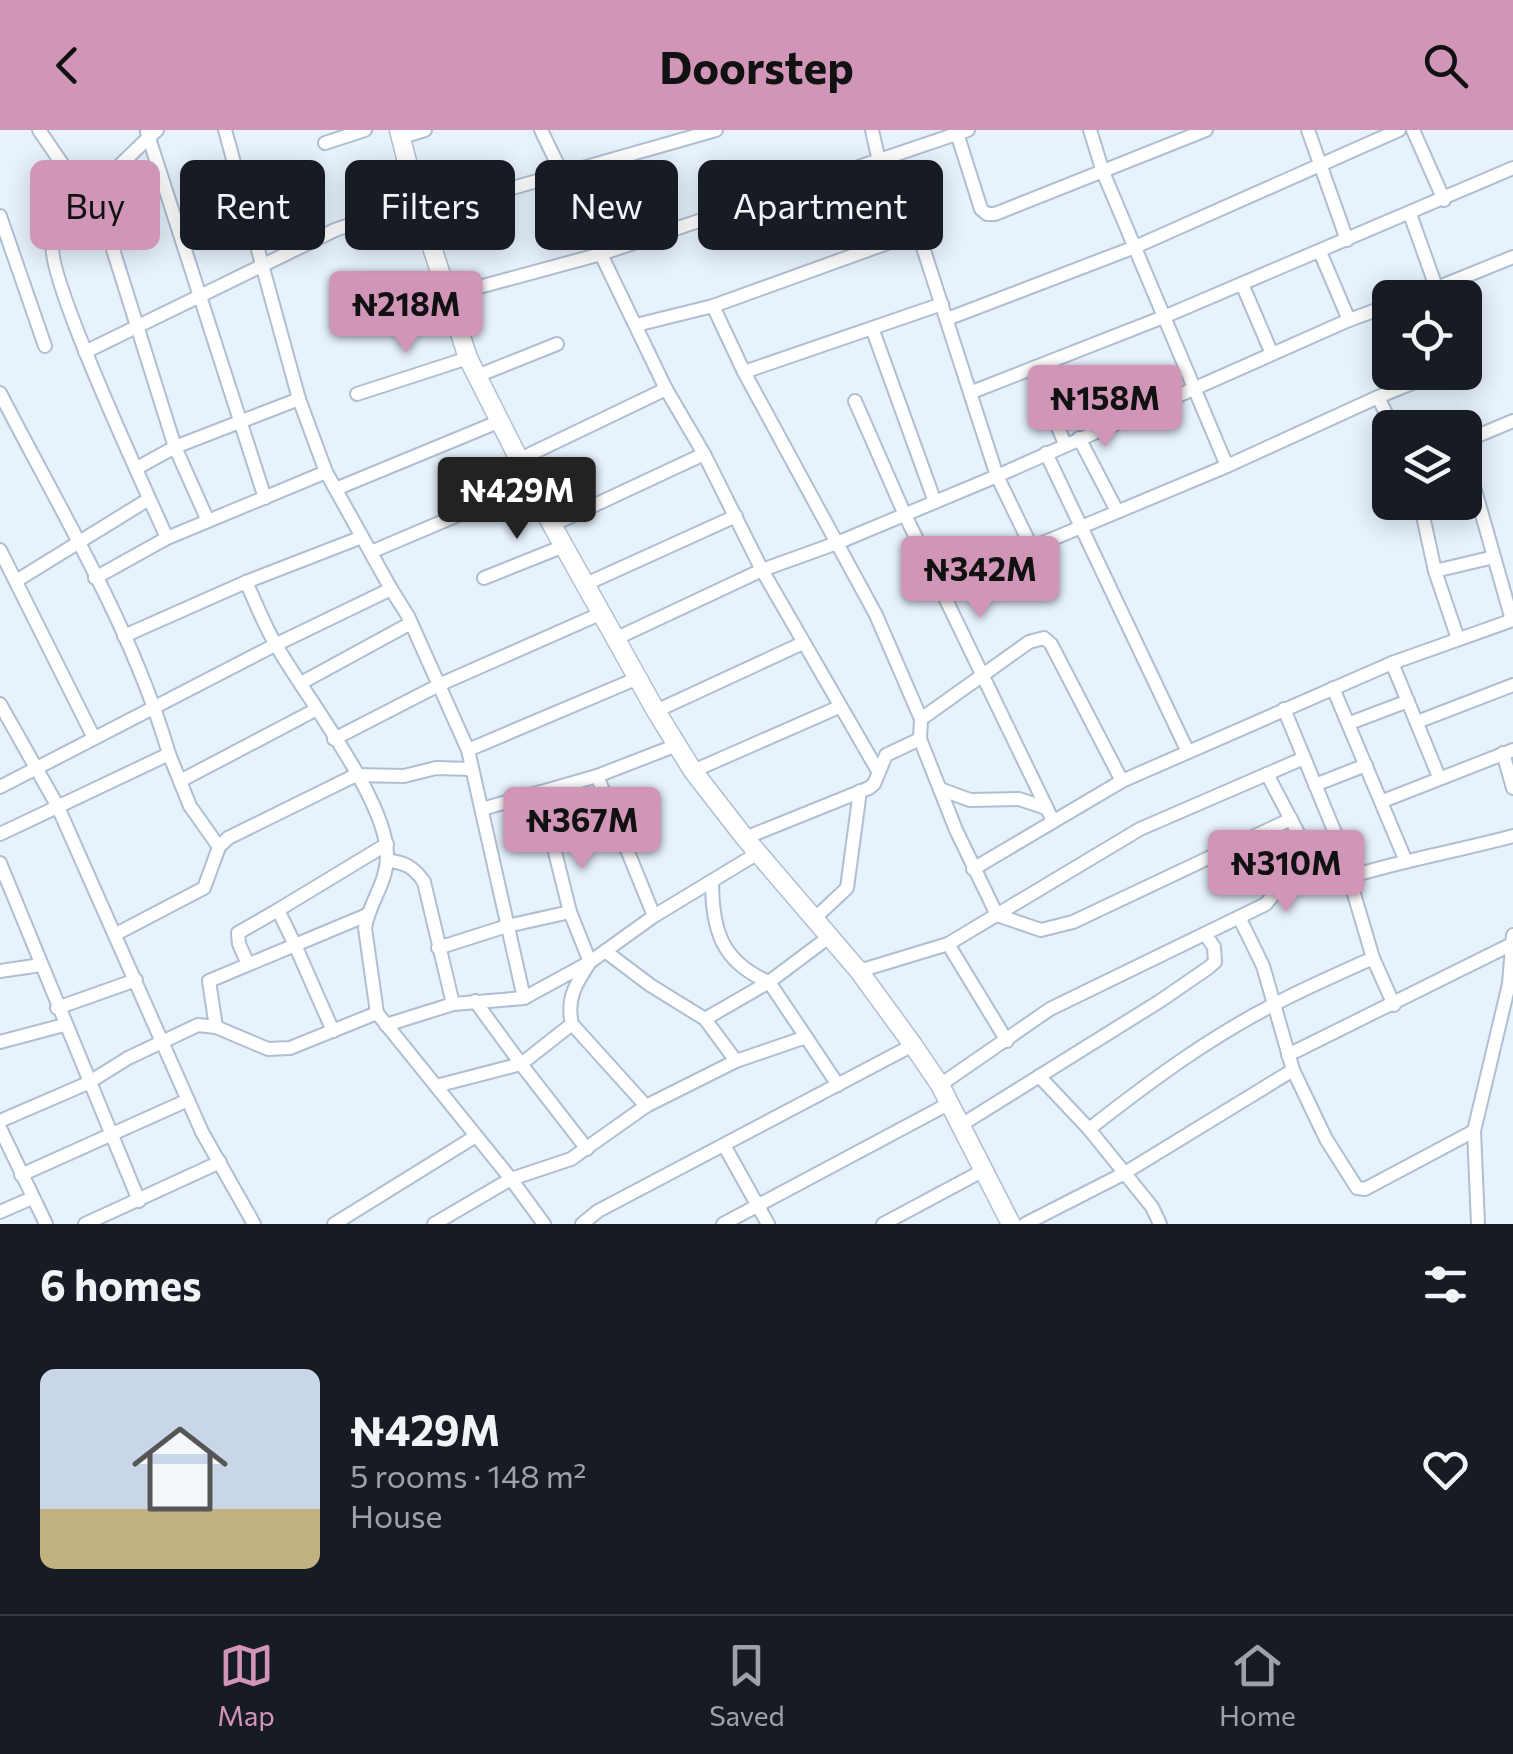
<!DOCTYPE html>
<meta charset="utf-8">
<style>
:root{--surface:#171b24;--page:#242831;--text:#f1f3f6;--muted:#9ea1a6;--line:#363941;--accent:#d195b7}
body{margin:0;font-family:Commissioner,sans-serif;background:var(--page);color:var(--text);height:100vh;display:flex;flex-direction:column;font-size:38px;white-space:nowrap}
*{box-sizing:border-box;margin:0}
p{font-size:32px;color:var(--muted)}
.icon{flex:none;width:55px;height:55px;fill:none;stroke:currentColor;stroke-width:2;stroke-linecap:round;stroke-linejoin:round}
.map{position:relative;height:1094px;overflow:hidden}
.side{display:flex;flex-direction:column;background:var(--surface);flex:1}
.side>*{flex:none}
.top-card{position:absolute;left:30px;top:30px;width:1000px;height:90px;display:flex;gap:20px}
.fabs{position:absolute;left:1372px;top:150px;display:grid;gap:20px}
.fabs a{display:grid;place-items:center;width:110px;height:110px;border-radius:15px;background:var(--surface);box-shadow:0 5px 25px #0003;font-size:50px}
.price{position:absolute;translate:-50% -85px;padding:0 22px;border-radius:10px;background:var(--accent);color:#111;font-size:32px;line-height:65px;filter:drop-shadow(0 2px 5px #0008)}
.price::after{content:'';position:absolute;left:50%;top:60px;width:30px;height:22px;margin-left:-15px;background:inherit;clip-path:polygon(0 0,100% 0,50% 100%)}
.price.current{background:#222;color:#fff}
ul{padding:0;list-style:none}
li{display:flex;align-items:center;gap:30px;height:250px;padding:0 40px}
li span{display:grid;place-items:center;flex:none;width:280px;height:200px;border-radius:15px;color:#555}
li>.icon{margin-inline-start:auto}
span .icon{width:120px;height:120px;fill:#fffc;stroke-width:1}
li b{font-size:42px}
h2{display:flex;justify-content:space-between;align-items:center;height:120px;padding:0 40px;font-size:42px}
.chip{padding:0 35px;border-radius:15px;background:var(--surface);box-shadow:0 5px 25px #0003;font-size:35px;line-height:90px}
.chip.current{background:var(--accent);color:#111}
header{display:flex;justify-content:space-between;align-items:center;height:130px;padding:0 40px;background:var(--accent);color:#111;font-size:45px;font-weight:700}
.dock{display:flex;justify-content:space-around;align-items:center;height:140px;border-top:2px solid var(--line);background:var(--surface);font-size:28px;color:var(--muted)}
.dock a{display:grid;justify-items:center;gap:5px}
.dock .current{color:var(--accent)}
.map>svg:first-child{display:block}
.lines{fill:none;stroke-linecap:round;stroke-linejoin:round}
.street-casing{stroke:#aebfd1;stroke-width:16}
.secondary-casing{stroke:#aebfd1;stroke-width:21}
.street{stroke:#fff;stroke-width:12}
.secondary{stroke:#fff;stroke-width:18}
</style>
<header><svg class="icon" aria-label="back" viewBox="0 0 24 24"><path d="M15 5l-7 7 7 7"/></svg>Doorstep<svg class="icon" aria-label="search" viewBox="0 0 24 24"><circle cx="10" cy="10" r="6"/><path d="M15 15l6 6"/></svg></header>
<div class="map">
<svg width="1513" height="1094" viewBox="0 0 1513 1094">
<rect width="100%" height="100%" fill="#e7f2fd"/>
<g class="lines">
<defs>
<g id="street">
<path d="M39,0L65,38L95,62L175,317L208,391"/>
<path d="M541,0L666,259L704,324L762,440L878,641"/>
<path d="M872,0L879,31"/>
<path d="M956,0L981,79L987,84H995L1206,0"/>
<path d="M1090,0L1103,42L1227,336"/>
<path d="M1308,0L1347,110"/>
<path d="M1413,0L1444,70"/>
<path d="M147,2L265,368"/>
<path d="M402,7L425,0"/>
<path d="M325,13L365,0"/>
<path d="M887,28L918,102L997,346L1031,416"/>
<path d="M421,84L716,0"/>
<path d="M1410,84L1440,168"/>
<path d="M0,86L45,216"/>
<path d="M1320,122L1349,190"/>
<path d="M1242,154L1272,224"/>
<path d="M446,166L601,124L968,0"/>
<path d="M1412,168L1513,127"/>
<path d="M713,176L744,242L876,485L921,589L920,609L956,700L997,785L1041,800L1073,792L1291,689"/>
<path d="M339,187L442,152"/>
<path d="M947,189L1135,117L1399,0"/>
<path d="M636,195L713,176L918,102"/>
<path d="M872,198L935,372"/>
<path d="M85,222L335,100L417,71"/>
<path d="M1033,238L1065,314"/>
<path d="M744,242L942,174"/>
<path d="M477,246L557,214"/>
<path d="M972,262L1166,186L1513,38"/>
<path d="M0,263C60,380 132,497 169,624L0,704"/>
<path d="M357,264L468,228"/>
<path d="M1378,267L1393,298"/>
<path d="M855,271L905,385L1053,691"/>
<path d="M1079,308L1117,381"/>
<path d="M1465,311L1513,291"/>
<path d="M1046,323L1188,622"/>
<path d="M1465,325L1512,490"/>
<path d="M518,330L666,259"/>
<path d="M137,338L175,317L299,269"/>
<path d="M338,358L498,292"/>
<path d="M1420,372L1435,441L1458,509"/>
<path d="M552,395L704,324"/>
<path d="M167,408L326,342L299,269L225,0"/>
<path d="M0,420L94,608"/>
<path d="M371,422L531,354"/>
<path d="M1435,441L1494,427"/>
<path d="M95,448L167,408C149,367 44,143 53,114C61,91 136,19 157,0"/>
<path d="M484,448L564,416"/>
<path d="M16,451L149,369"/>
<path d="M246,452C256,473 264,495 276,515C305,566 388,671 387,726C387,754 369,772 365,798L377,883L511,1049L571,1029L646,976L736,931L806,907L838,955"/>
<path d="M586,454L736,386"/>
<path d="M940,456L1227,336L1378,267L1439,242"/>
<path d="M391,459L408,486L468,620L638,548"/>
<path d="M124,506L246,452L362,407"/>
<path d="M617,508L762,440L837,413L997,346L1349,190L1390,175"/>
<path d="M1392,533L1439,647"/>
<path d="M301,553L411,493"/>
<path d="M1333,558L1405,729"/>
<path d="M0,574L57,675L202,1002L254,1094"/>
<path d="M1284,579L1338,710L1373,828L1394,875"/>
<path d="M656,581L803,513"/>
<path d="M921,589L1029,512L1044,508L1051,514L1122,651"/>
<path d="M1417,592L1513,555"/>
<path d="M1350,593L1408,571"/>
<path d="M334,609L441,554L602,483"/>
<path d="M468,620L524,868"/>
<path d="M1503,623L1513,658"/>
<path d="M169,624L190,676L219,717"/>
<path d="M693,641L839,577"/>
<path d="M1267,644L1308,722"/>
<path d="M597,646L654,786L758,723"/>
<path d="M180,651L317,579"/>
<path d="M1315,655L1366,635"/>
<path d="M0,657L275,515L391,459L326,342"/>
<path d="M940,659L970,670L1019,669L1046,678"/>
<path d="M540,662L570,782L590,832C576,853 566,869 572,894"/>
<path d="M1383,671L1513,620"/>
<path d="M482,679L597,646L677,615"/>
<path d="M745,708L869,658L874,654L886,625L920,609"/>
<path d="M387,730C405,733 413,736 424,752L453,874"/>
<path d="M0,733L139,1071"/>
<path d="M973,739L1122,651L1392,533L1513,490"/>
<path d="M1349,747C1403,730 1458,721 1513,706"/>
<path d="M712,751C712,799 721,832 769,852L705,889L736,931"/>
<path d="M814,789L847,758L860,661"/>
<path d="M1240,789L1263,836L1293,940L1326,1009L1357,1058L1365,1059L1474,1001"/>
<path d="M116,804L204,758L219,717L228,708L356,645L404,646L436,638L470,639"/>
<path d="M948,814L1007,911"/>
<path d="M438,818L507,796L570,782"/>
<path d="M605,821L650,855L705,889"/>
<path d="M248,834L239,814L238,803L278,780"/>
<path d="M0,841L41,835"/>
<path d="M859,841L948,814L1140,699L1304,628"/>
<path d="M475,871L521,934L572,894L646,976"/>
<path d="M57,878L136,850"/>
<path d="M386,895L453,874L524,868L590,832L654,786"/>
<path d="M216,897L209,851L295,815L278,780L387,714"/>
<path d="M333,901L295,815L367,785"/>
<path d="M806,907L769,852L829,807"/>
<path d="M0,912L64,895"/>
<path d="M1288,925L1512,814"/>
<path d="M1039,946L1089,999L1152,1077L1160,1094"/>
<path d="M940,955L1050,879L1266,774L1308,722L1338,710"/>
<path d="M436,956L521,934L587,1019"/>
<path d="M0,991L88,953L128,928L198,895L216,897L268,919L290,918L377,883"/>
<path d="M961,995L1160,871L1208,838L1215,832L1214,817L1205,804"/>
<path d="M0,998L46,1094"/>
<path d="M1089,999C1148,953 1208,908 1275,874C1307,857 1340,843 1373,828"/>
<path d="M725,1017L768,1094"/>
<path d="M21,1045L188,970"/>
<path d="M0,1082L32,1068"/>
<path d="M85,1094L220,1032"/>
<path d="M334,1094L476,1006"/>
<path d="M434,1094L511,1049L544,1094"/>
<path d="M582,1094L598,1081L913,915"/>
<path d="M723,1094L950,973"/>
<path d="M883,1094L984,1040"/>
<path d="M1025,1094L1123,1044L1293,940"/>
<path d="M1478,1094L1474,1001L1509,854L1513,805"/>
</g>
<path id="secondary" d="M399,0L417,71L468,228L552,395L656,581L693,641L745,708L859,841L913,915L940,955L1011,1094"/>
</defs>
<use href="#street" class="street-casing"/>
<use href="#secondary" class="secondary-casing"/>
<use href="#street" class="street"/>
<use href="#secondary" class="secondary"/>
</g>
</svg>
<div class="fabs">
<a><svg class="icon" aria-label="locate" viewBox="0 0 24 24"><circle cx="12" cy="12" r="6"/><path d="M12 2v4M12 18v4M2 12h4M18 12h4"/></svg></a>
<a><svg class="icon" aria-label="layers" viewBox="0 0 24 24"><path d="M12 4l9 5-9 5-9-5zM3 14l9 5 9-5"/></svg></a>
</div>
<b class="price" style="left:406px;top:226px">₦218M</b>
<b class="price" style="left:1105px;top:320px">₦158M</b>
<b class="price current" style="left:517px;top:412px">₦429M</b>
<b class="price" style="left:980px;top:491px">₦342M</b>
<b class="price" style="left:582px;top:742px">₦367M</b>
<b class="price" style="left:1286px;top:785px">₦310M</b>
<div class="top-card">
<a class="chip current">Buy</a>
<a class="chip">Rent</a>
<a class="chip">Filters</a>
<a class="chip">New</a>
<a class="chip">Apartment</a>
</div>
</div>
<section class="side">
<h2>6 homes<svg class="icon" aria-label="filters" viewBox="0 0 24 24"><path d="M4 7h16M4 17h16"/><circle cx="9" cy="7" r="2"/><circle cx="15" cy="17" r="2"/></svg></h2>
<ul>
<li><span style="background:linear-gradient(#c9d6e8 70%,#c2b280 0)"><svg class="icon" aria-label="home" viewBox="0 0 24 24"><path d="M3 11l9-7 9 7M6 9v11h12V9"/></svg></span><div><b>₦429M</b><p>5 rooms · 148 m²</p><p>House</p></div><svg class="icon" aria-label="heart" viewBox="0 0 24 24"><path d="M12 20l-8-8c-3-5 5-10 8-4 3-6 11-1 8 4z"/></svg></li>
</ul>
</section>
<nav class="dock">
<a class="current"><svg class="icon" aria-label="map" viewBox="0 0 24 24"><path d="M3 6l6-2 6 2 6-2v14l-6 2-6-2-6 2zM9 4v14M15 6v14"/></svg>Map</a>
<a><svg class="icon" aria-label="saved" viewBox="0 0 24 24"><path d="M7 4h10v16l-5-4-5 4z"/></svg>Saved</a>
<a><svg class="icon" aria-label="home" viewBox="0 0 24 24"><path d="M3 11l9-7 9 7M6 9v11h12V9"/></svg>Home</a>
</nav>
